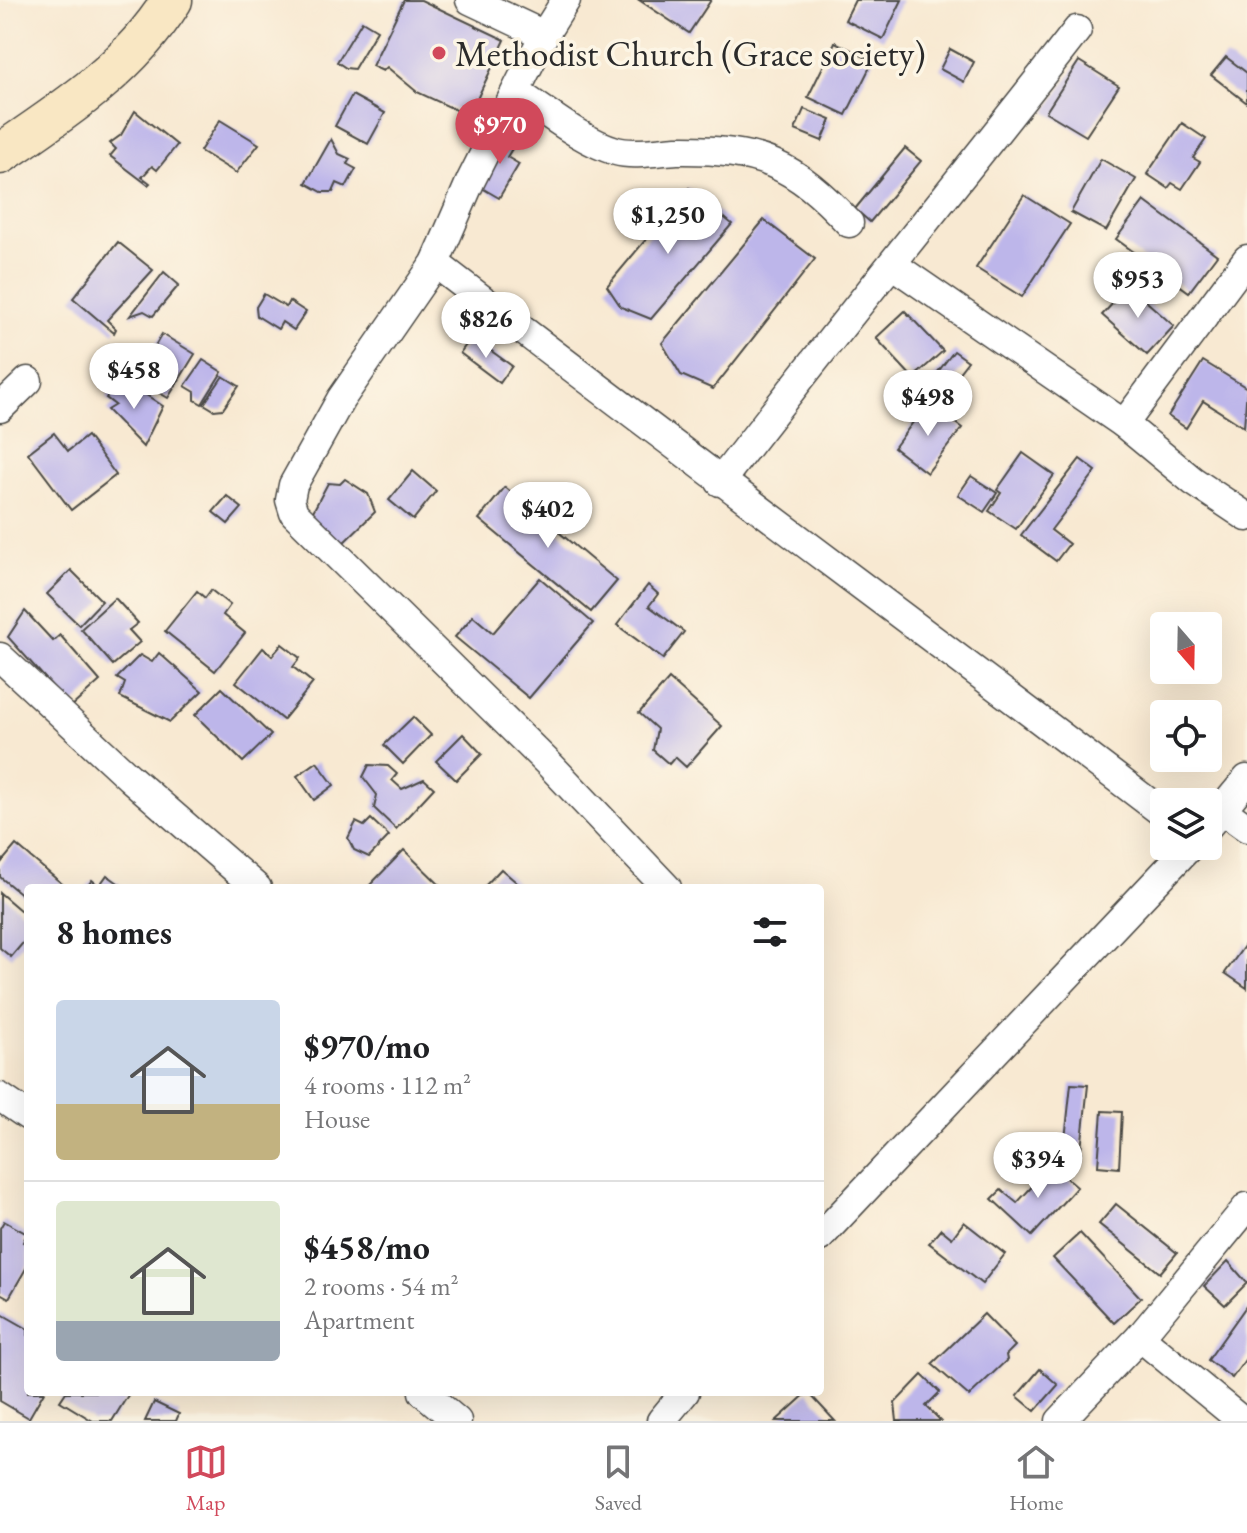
<!DOCTYPE html>
<meta charset="utf-8">
<style>
:root{--surface:#fff;--page:#f2f2f2;--text:#202124;--muted:#757577;--line:#e0e0e0;--accent:#d1495b}
body{margin:0;font-family:"EB Garamond",serif;background:var(--page);color:var(--text);height:100vh;display:flex;flex-direction:column;font-size:30px;white-space:nowrap}
*{box-sizing:border-box;margin:0}
p{font-size:26px;color:var(--muted)}
.icon{flex:none;width:44px;height:44px;fill:none;stroke:currentColor;stroke-width:2;stroke-linecap:round;stroke-linejoin:round}
.map{position:relative;flex:1;overflow:hidden}
.panel{position:absolute;left:24px;top:884px;width:800px;height:512px;display:flex;flex-direction:column;background:var(--surface);border-radius:8px;box-shadow:0 8px 32px #0002}
.panel>*{flex:none}
.needle{width:52px;rotate:160deg}
.tools{position:absolute;left:1150px;top:612px;display:grid;gap:16px}
.tools a{display:grid;place-items:center;width:72px;height:72px;border-radius:8px;background:var(--surface);box-shadow:0 8px 32px #0002;font-size:40px}
.price{position:absolute;translate:-50% -68px;padding:0 18px;border-radius:28px;background:#fff;color:#222;font-size:26px;line-height:52px;filter:drop-shadow(0 2px 4px #0008)}
.price::after{content:'';position:absolute;left:50%;top:48px;width:24px;height:18px;margin-left:-12px;background:inherit;clip-path:polygon(0 0,100% 0,50% 100%)}
.price.current{background:var(--accent);color:#fff}
ul{padding:0;list-style:none}
li{display:flex;align-items:center;gap:24px;height:200px;padding:0 32px}
li+li{border-top:2px solid var(--line)}
li span{display:grid;place-items:center;flex:none;width:224px;height:160px;border-radius:8px;color:#555}
li>.icon{margin-inline-start:auto}
span .icon{width:96px;height:96px;fill:#fffc;stroke-width:1}
li b{font-size:34px}
h2{display:flex;justify-content:space-between;align-items:center;height:96px;padding:0 32px;font-size:34px}
.tab-bar{display:flex;justify-content:space-around;align-items:center;height:112px;border-top:2px solid var(--line);background:var(--surface);font-size:22px;color:var(--muted)}
.tab-bar a{display:grid;justify-items:center;gap:4px}
.tab-bar .current{color:var(--accent)}
.map>svg:first-child{display:block}
.building{fill:#bdb6ea}
.lines{fill:none;stroke-linecap:round;stroke-linejoin:round}
.street-casing{stroke:#4a4844;stroke-width:31}
.secondary-casing{stroke:#4a4844;stroke-width:43}
.street{stroke:#fff;stroke-width:28}
.secondary{stroke:#f9e7c3;stroke-width:40}
.poi-dot{fill:#d1495b;stroke:#fcf5e5;stroke-width:3}
.labels{text-anchor:middle;stroke-width:7;stroke-linejoin:round;paint-order:stroke}
.poi-label{font-size:36px;fill:#2b2b2b;stroke:#fcf5e5;text-anchor:start}
</style>
<div class="map">
<svg width="1247" height="1421" viewBox="0 0 1247 1421">
<rect width="100%" height="100%" fill="#fcf5e5"/>
<filter id="ink" filterUnits="userSpaceOnUse"><feTurbulence type="fractalNoise" baseFrequency=".0125" numOctaves="2"/><feDisplacementMap in="SourceGraphic" scale="16" xChannelSelector="R" yChannelSelector="G"/><feConvolveMatrix kernelMatrix="1 2 1 2 8 2 1 2 1" color-interpolation-filters="sRGB"/></filter>
<filter id="wash" filterUnits="userSpaceOnUse"><feTurbulence type="fractalNoise" baseFrequency=".006" numOctaves="4" result="noise"/><feDisplacementMap in="SourceGraphic" scale="32" xChannelSelector="R" yChannelSelector="G"/><feGaussianBlur stdDeviation="1.8" result="paint"/><feColorMatrix in="noise" values="0 0 0 0 0 0 0 0 0 0 0 0 0 0 0 0 0 1.4 0 .05"/><feComposite in="paint" operator="in"/></filter>
<g filter="url(#wash)">
<rect width="100%" height="100%" fill="#f8e9d2"/>
<g id="blocks">
<g class="building">
<path d="M404,0H421L505,40L469,116L417,92L387,67L383,71L372,66Z"/>
<path d="M639,0H711L689,33Z"/>
<path d="M855,0H902L883,39L845,20Z"/>
<path d="M362,21L377,30L354,69L346,68L337,62Z"/>
<path d="M835,42L873,61L846,115L808,97Z"/>
<path d="M950,49L974,62L964,82L940,69Z"/>
<path d="M1226,57L1247,73V103L1211,75Z"/>
<path d="M1079,61L1119,86L1086,136L1046,112Z"/>
<path d="M352,95L385,113L368,144L335,126Z"/>
<path d="M804,109L831,120L822,141L795,130Z"/>
<path d="M135,111L177,145L157,170L152,166L142,177L150,183L148,185L110,156L116,149L110,143L121,135Z"/>
<path d="M220,120L259,144L236,173L200,151Z"/>
<path d="M1182,123L1206,139L1193,158L1200,162L1182,189L1172,183L1168,188L1147,174Z"/>
<path d="M509,127L521,134L507,157L519,164L499,198L475,184Z"/>
<path d="M331,139L339,154L350,159L347,164L356,169L346,187L337,183L333,192H322L306,183Z"/>
<path d="M905,148L921,161L870,222L855,209Z"/>
<path d="M1101,159L1136,179L1106,231L1071,212Z"/>
<path d="M689,188L732,224L651,319L621,307L607,286Z"/>
<path d="M1024,195L1070,224L1022,297L976,268Z"/>
<path d="M1144,201L1217,255L1189,292L1116,239Z"/>
<path d="M764,220L815,259L713,389L681,375L662,343Z"/>
<path d="M118,242L153,270L107,320L116,329L114,333L73,298Z"/>
<path d="M164,272L179,285L153,316L144,311L130,316Z"/>
<path d="M1129,286L1174,326L1147,355L1102,315Z"/>
<path d="M264,294L286,307L289,301L306,312L294,330L282,322L278,329L257,316L256,307Z"/>
<path d="M905,311L943,351L913,378L876,338Z"/>
<path d="M162,334L195,354L168,398L128,374L138,358L145,363Z"/>
<path d="M472,337L512,366L500,383L460,353Z"/>
<path d="M954,351L968,361L940,397L927,386Z"/>
<path d="M203,360L222,372L202,404L195,400V392L185,386Z"/>
<path d="M1203,361L1247,388L1244,427L1203,401L1186,428L1168,416Z"/>
<path d="M223,376L239,386L223,409L214,410L204,404Z"/>
<path d="M125,381L163,406L143,447L107,410L115,405L106,398L115,386L121,392Z"/>
<path d="M928,402L962,428L927,473L894,448Z"/>
<path d="M54,433L68,451L87,436L116,475L71,510L28,453Z"/>
<path d="M1023,453L1054,475L1016,529L989,511L1001,493L997,490Z"/>
<path d="M1080,459L1096,471L1051,530L1069,544L1056,561L1021,535Z"/>
<path d="M413,471L436,491L413,520L389,500Z"/>
<path d="M971,476L997,493L984,512L958,495Z"/>
<path d="M345,479L368,494L375,512L340,546L310,517L328,483L340,484Z"/>
<path d="M505,487L617,581L591,612L479,519Z"/>
<path d="M227,496L242,508L228,524L213,512Z"/>
<path d="M71,570L102,601L79,625L47,594Z"/>
<path d="M540,578L593,623L529,698L455,637L473,616L493,633Z"/>
<path d="M648,585L658,594L649,606L684,632L663,659L617,625Z"/>
<path d="M211,590L230,605L223,615L245,633L215,671L165,631L197,591L205,598Z"/>
<path d="M115,598L138,623L129,630L140,642L113,665L81,629Z"/>
<path d="M25,611L53,641L60,635L100,681L71,707L8,637Z"/>
<path d="M282,644L300,658L293,667L313,683L283,720L236,682L263,648L272,656Z"/>
<path d="M159,653L202,691L170,722L120,697L125,683L117,678L140,655L152,662Z"/>
<path d="M669,679L722,726L686,767L675,757L669,764L653,750L657,729L639,713Z"/>
<path d="M222,688L271,735L243,762L195,715Z"/>
<path d="M413,717L431,735L403,764L384,745Z"/>
<path d="M463,734L482,754L456,780L436,761Z"/>
<path d="M317,762L334,785L314,800L297,776Z"/>
<path d="M369,765L388,766L397,774L392,780L402,789L424,779L434,788L396,829L374,808L377,795L363,777Z"/>
<path d="M371,819L389,836L369,857L354,850L348,838L356,822L364,826Z"/>
<path d="M16,845L67,888H28V900L0,877V864Z"/>
<path d="M404,850L443,888H367Z"/>
<path d="M501,869L523,888H483Z"/>
<path d="M107,875L125,888H86L92,880L99,886Z"/>
<path d="M0,893L28,917V937L11,957L0,948Z"/>
<path d="M1247,942V988L1225,973Z"/>
<path d="M1071,1084L1088,1085L1080,1159L1063,1158Z"/>
<path d="M1102,1111L1122,1112L1119,1168L1098,1166Z"/>
<path d="M1052,1165L1077,1187L1032,1236L992,1199L1001,1190L1017,1203Z"/>
<path d="M1116,1204L1177,1253L1160,1273L1099,1224Z"/>
<path d="M4,1221L27,1234L23,1242L28,1245V1265L9,1298L0,1293V1228Z"/>
<path d="M964,1222L1005,1254L982,1284L929,1243L941,1229L952,1238Z"/>
<path d="M1080,1233L1141,1298L1114,1323L1053,1258Z"/>
<path d="M1228,1261L1247,1283L1225,1305L1204,1286Z"/>
<path d="M1247,1305V1357L1232,1378L1208,1360Z"/>
<path d="M0,1313L28,1329V1392H44L29,1418L0,1401Z"/>
<path d="M984,1314L1015,1346L1006,1355L1007,1360L969,1396L932,1364Z"/>
<path d="M1040,1369L1058,1385L1035,1411L1017,1396Z"/>
<path d="M922,1375L940,1392L926,1406L941,1421H897L895,1403Z"/>
<path d="M66,1392H130L112,1421H93L60,1401Z"/>
<path d="M808,1392L835,1421H776Z"/>
<path d="M154,1402L179,1414L176,1421H145Z"/>
</g>
</g>
</g>
<g filter="url(#ink)">
<use href="#blocks" fill-opacity="0" stroke="#4a4844" stroke-width="2"/>
<g class="lines">
<defs>
<g id="street">
<path d="M470,0L544,35"/>
<path d="M566,0L544,35L471,180L435,263L341,399L293,485L290,500L294,513L551,766L667,888"/>
<path d="M516,92C547,112 580,140 616,151C633,156 659,151 677,150C760,149 793,163 849,223"/>
<path d="M435,263C676,449 922,629 1164,814"/>
<path d="M893,265L1124,424L1193,481L1247,517"/>
<path d="M0,408L28,381"/>
<path d="M1124,424L1247,259"/>
<path d="M720,482C836,330 959,182 1077,30"/>
<path d="M0,657L129,777L257,888"/>
<path d="M1222,810L1247,828"/>
<path d="M1208,826L1247,779"/>
<path d="M0,1097L28,1116"/>
<path d="M820,1237L1190,846"/>
<path d="M1140,1337L1242,1421"/>
<path d="M423,1392L457,1421"/>
<path d="M661,1421L685,1392"/>
<path d="M1060,1421L1140,1337L1247,1207"/>
</g>
<path id="secondary" d="M0,154C65,110 130,68 172,0"/>
</defs>
<use href="#street" class="street-casing"/>
<use href="#secondary" class="secondary-casing"/>
<use href="#street" class="street"/>
<use href="#secondary" class="secondary"/>
</g>
</g>
<circle class="poi-dot" cx="439" cy="53" r="8"/>
<g class="labels">
<g class="poi-label">
<text x="455" y="66">Methodist Church (Grace society)</text>
</g>
</g>
</svg>
<div class="tools">
<a><svg class="needle" viewBox="-14 -14 28 28"><path d="M0-13l5 13h-10z" fill="#e53935"/><path d="M0 13l5-13h-10z" fill="#757577"/></svg></a>
<a><svg class="icon" aria-label="locate" viewBox="0 0 24 24"><circle cx="12" cy="12" r="6"/><path d="M12 2v4M12 18v4M2 12h4M18 12h4"/></svg></a>
<a><svg class="icon" aria-label="layers" viewBox="0 0 24 24"><path d="M12 4l9 5-9 5-9-5zM3 14l9 5 9-5"/></svg></a>
</div>
<b class="price current" style="left:500px;top:166px">$970</b>
<b class="price" style="left:668px;top:256px">$1,250</b>
<b class="price" style="left:1138px;top:320px">$953</b>
<b class="price" style="left:486px;top:360px">$826</b>
<b class="price" style="left:134px;top:411px">$458</b>
<b class="price" style="left:928px;top:438px">$498</b>
<b class="price" style="left:548px;top:550px">$402</b>
<b class="price" style="left:1038px;top:1200px">$394</b>
<section class="panel">
<h2>8 homes<svg class="icon" aria-label="filters" viewBox="0 0 24 24"><path d="M4 7h16M4 17h16"/><circle cx="9" cy="7" r="2"/><circle cx="15" cy="17" r="2"/></svg></h2>
<ul>
<li><span style="background:linear-gradient(#c9d6e8 65%,#c2b280 0)"><svg class="icon" aria-label="home" viewBox="0 0 24 24"><path d="M3 11l9-7 9 7M6 9v11h12V9"/></svg></span><div><b>$970/mo</b><p>4 rooms · 112 m²</p><p>House</p></div></li>
<li><span style="background:linear-gradient(#dfe7d0 75%,#9aa5b1 0)"><svg class="icon" aria-label="home" viewBox="0 0 24 24"><path d="M3 11l9-7 9 7M6 9v11h12V9"/></svg></span><div><b>$458/mo</b><p>2 rooms · 54 m²</p><p>Apartment</p></div></li>
</ul>
</section>
</div>
<nav class="tab-bar">
<a class="current"><svg class="icon" aria-label="map" viewBox="0 0 24 24"><path d="M3 6l6-2 6 2 6-2v14l-6 2-6-2-6 2zM9 4v14M15 6v14"/></svg>Map</a>
<a><svg class="icon" aria-label="saved" viewBox="0 0 24 24"><path d="M7 4h10v16l-5-4-5 4z"/></svg>Saved</a>
<a><svg class="icon" aria-label="home" viewBox="0 0 24 24"><path d="M3 11l9-7 9 7M6 9v11h12V9"/></svg>Home</a>
</nav>
